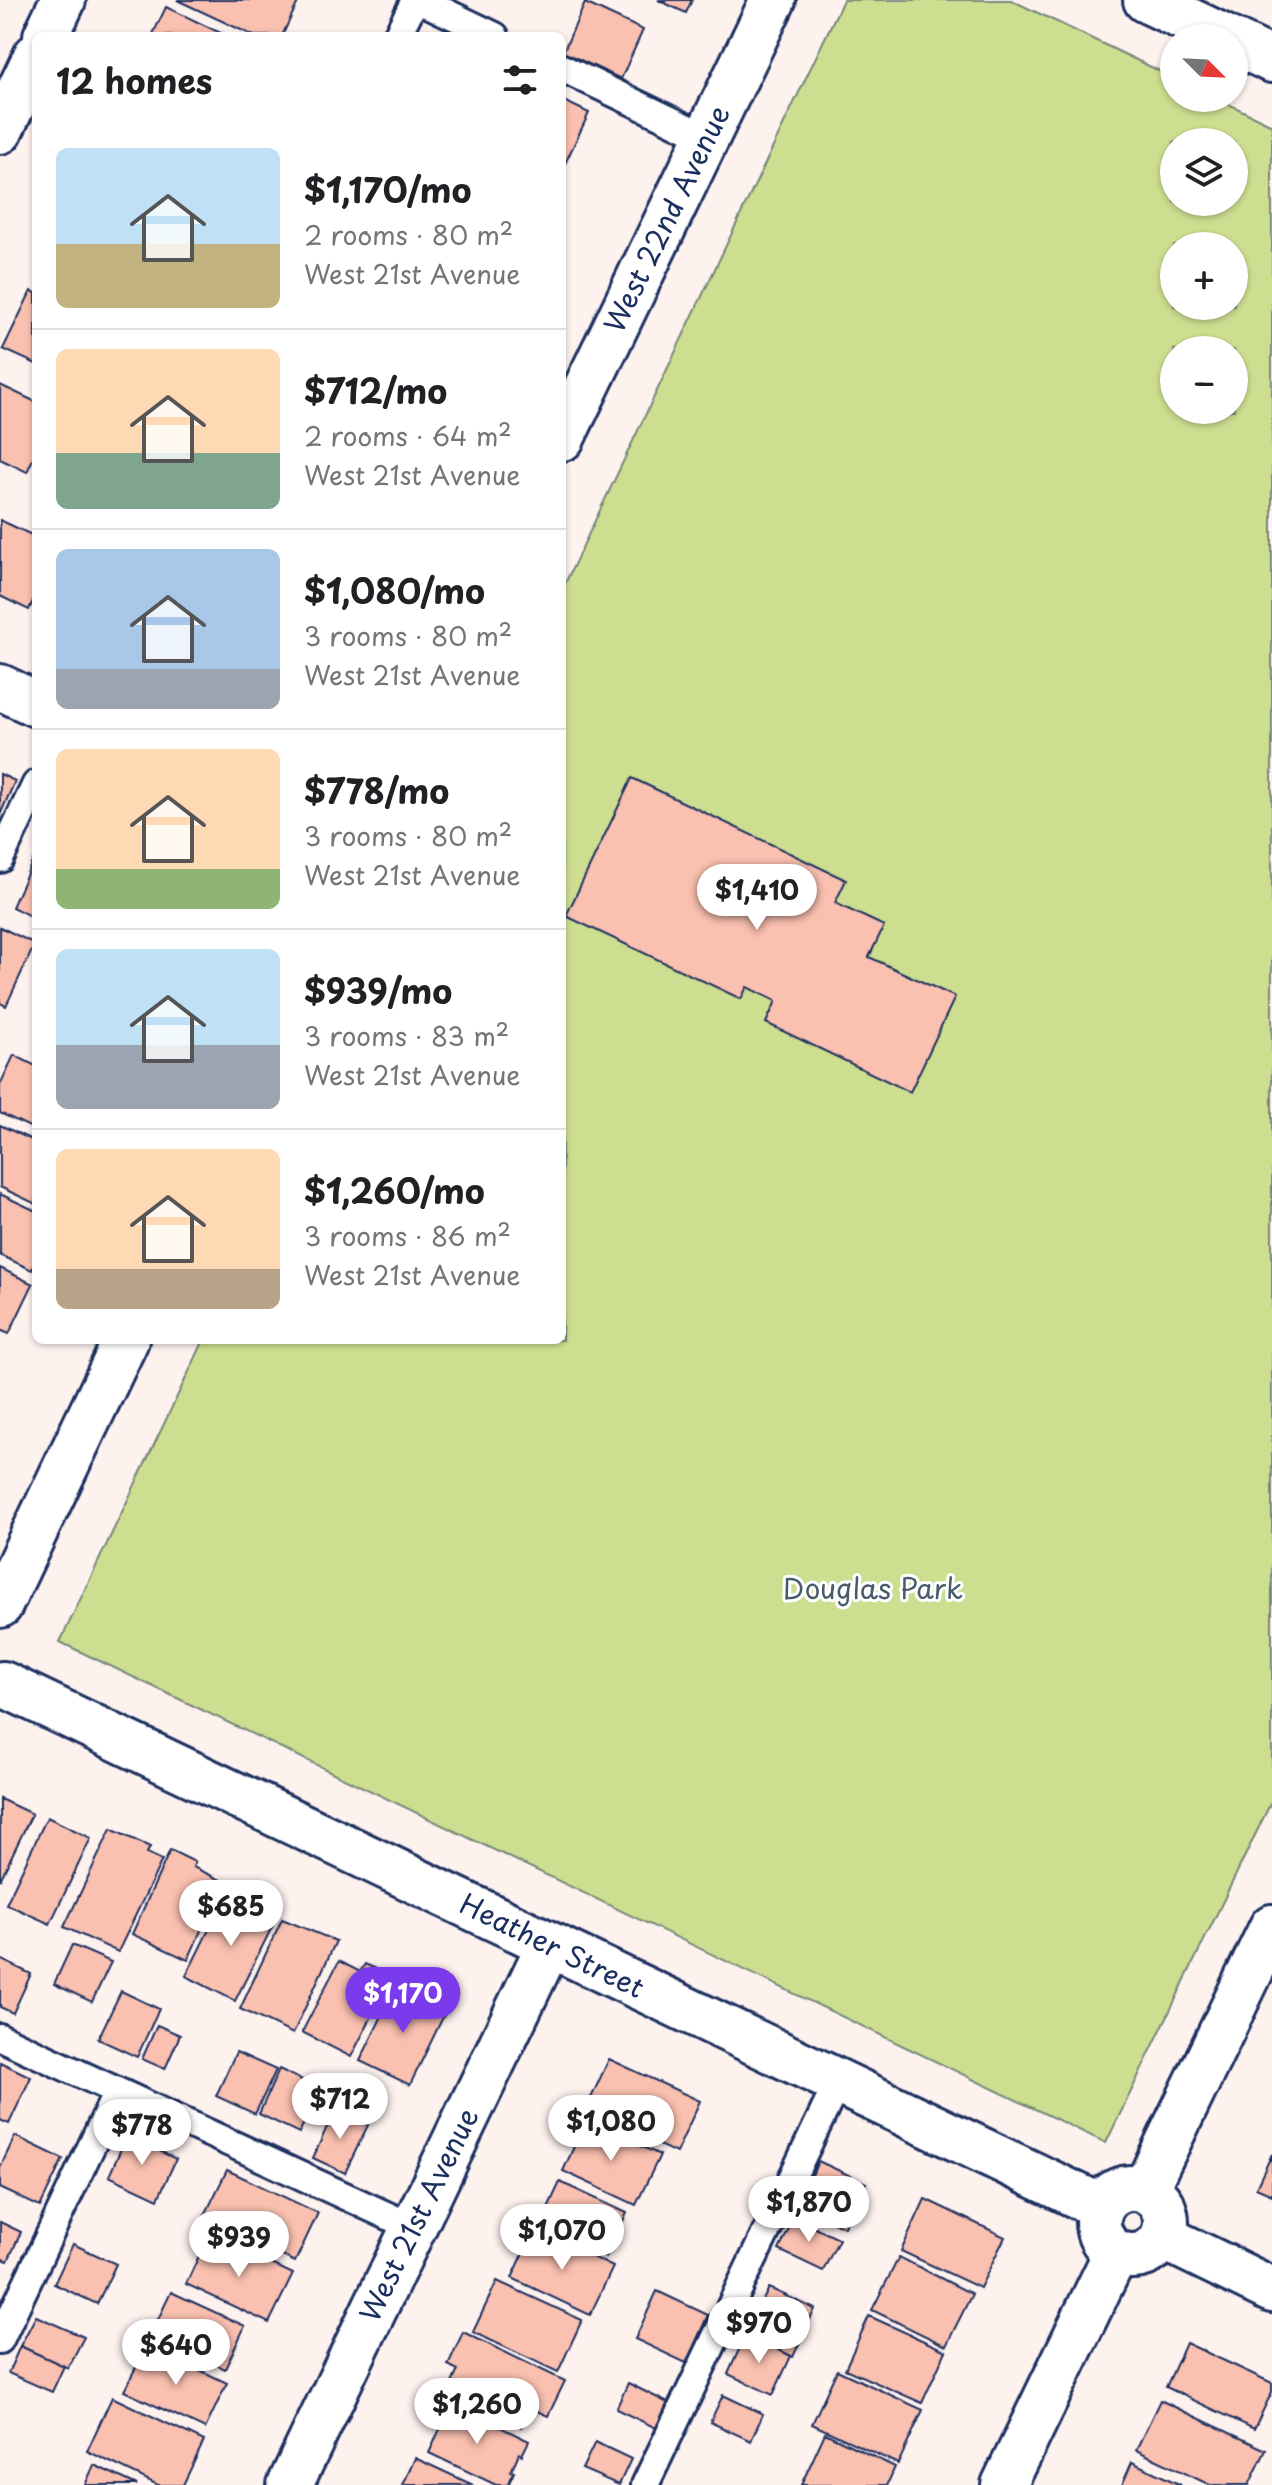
<!DOCTYPE html>
<meta charset="utf-8">
<style>
:root{--surface:#fff;--page:#f2f2f2;--text:#202124;--muted:#757577;--line:#e0e0e0;--accent:#7c3aed}
body{margin:0;font-family:"Playpen Sans",sans-serif;background:var(--page);color:var(--text);height:100vh;display:flex;flex-direction:column;font-size:30px;white-space:nowrap}
*{box-sizing:border-box;margin:0}
p{font-size:26px;color:var(--muted)}
.icon{flex:none;width:44px;height:44px;fill:none;stroke:currentColor;stroke-width:2;stroke-linecap:round;stroke-linejoin:round}
.map{position:relative;flex:1;overflow:hidden}
.details{position:absolute;left:32px;top:32px;width:534px;height:1312px;display:flex;flex-direction:column;background:var(--surface);border-radius:12px;box-shadow:0 2px 6px #0004}
.details>*{flex:none}
.needle{width:52px;rotate:114deg}
.buttons{position:absolute;left:1160px;top:24px;display:grid;gap:16px}
.buttons a{display:grid;place-items:center;width:88px;height:88px;border-radius:50%;background:var(--surface);box-shadow:0 2px 6px #0004;font-size:40px}
.price{position:absolute;translate:-50% -68px;padding:0 18px;border-radius:28px;background:#fff;color:#222;font-size:26px;line-height:52px;filter:drop-shadow(0 2px 4px #0008)}
.price::after{content:'';position:absolute;left:50%;top:48px;width:24px;height:18px;margin-left:-12px;background:inherit;clip-path:polygon(0 0,100% 0,50% 100%)}
.price.active{background:var(--accent);color:#fff}
ul{padding:0;list-style:none}
li{display:flex;align-items:center;gap:24px;height:200px;padding:0 24px}
li+li{border-top:2px solid var(--line)}
li span{display:grid;place-items:center;flex:none;width:224px;height:160px;border-radius:12px;color:#555}
li>.icon{margin-inline-start:auto}
span .icon{width:96px;height:96px;fill:#fffc;stroke-width:1}
li b{font-size:34px}
h2{display:flex;justify-content:space-between;align-items:center;height:96px;padding:0 24px;font-size:34px}
.map>svg:first-child{display:block}
.green{fill:#cede91;stroke:#748678;stroke-width:2;fill-rule:evenodd}
.building{fill:#fac0b0;stroke:#1b2f5e;stroke-width:2}
.lines{fill:none;stroke-linecap:round;stroke-linejoin:round}
.service-casing{stroke:#1b2f5e;stroke-width:32}
.minor-casing{stroke:#1b2f5e;stroke-width:50}
.service{stroke:#fff;stroke-width:26}
.minor{stroke:#fff;stroke-width:44}
.labels{text-anchor:middle;stroke-width:6;stroke-linejoin:round;paint-order:stroke}
.street-label{font-size:28px;fill:#1b2f5e;stroke:#fff}
.park-label{font-size:28px;fill:#485b6b;stroke:#fff}
</style>
<div class="map">
<svg width="1272" height="2485" viewBox="0 0 1272 2485">
<rect width="100%" height="100%" fill="#fef2ef"/>
<filter id="ink" filterUnits="userSpaceOnUse"><feTurbulence type="fractalNoise" baseFrequency=".0125" numOctaves="2"/><feDisplacementMap in="SourceGraphic" scale="16" xChannelSelector="R" yChannelSelector="G"/><feConvolveMatrix kernelMatrix="1 2 1 2 8 2 1 2 1" color-interpolation-filters="sRGB"/></filter>
<g filter="url(#ink)">
<path class="green" d="M843,0H1011L1174,78V98H1216L1272,125V1800L1106,2143L60,1642L204,1340H562V590ZM1174,142H1234V202H1174ZM1174,246H1234V306H1174ZM1174,350H1234V410H1174Z"/>
<g class="building">
<path d="M177,0H299L282,36H254Z"/>
<path d="M658,0H692L686,13Z"/>
<path d="M585,3L643,30L621,79L563,52Z"/>
<path d="M166,7L227,36H152Z"/>
<path d="M562,100L589,113L562,170Z"/>
<path d="M31,291L36,293V364L3,349Z"/>
<path d="M0,385L36,402V452L27,472L0,459Z"/>
<path d="M0,520L36,537V594L29,610L0,596Z"/>
<path d="M0,774L15,781L0,815Z"/>
<path d="M632,778L846,880L835,903L884,926L869,957L955,997L910,1092L766,1023L776,1001L747,987L741,999L566,916Z"/>
<path d="M33,860L36,862V919L12,907Z"/>
<path d="M0,927L35,944L6,1006L0,1003Z"/>
<path d="M14,1055L36,1066V1130L0,1113V1085Z"/>
<path d="M0,1125L36,1142V1204L0,1187Z"/>
<path d="M0,1194L36,1211V1262L32,1270L0,1255Z"/>
<path d="M0,1268L33,1284L9,1334L0,1330Z"/>
<path d="M0,1799L32,1814L0,1880Z"/>
<path d="M47,1817L91,1838L50,1924L6,1904Z"/>
<path d="M111,1829L150,1847L147,1853L162,1860L118,1952L64,1927Z"/>
<path d="M170,1850L195,1862L193,1867L223,1881L188,1960L132,1934Z"/>
<path d="M225,1897L246,1907L249,1903L268,1913L264,1921L273,1925L235,2001L186,1976Z"/>
<path d="M282,1919L336,1941L293,2034L240,2009Z"/>
<path d="M72,1945L111,1962L92,2002L54,1984Z"/>
<path d="M0,1959L31,1974L13,2013L0,2007Z"/>
<path d="M339,1961L360,1972L365,1964L392,1977L351,2057L302,2032Z"/>
<path d="M398,1983L427,1997L424,2002L445,2013L410,2085L360,2061Z"/>
<path d="M121,1991L159,2009L137,2057L98,2039Z"/>
<path d="M157,2025L180,2035L165,2069L142,2059Z"/>
<path d="M236,2052L276,2070L255,2114L216,2096Z"/>
<path d="M609,2059L700,2101L676,2153L585,2111Z"/>
<path d="M0,2062L31,2077L9,2124L0,2120Z"/>
<path d="M279,2069L321,2089L299,2133L259,2114Z"/>
<path d="M335,2109L368,2125L345,2173L313,2158Z"/>
<path d="M586,2120L660,2155L636,2205L563,2171Z"/>
<path d="M127,2135L176,2159L158,2199L109,2176Z"/>
<path d="M15,2136L63,2159L40,2207L0,2188V2168Z"/>
<path d="M1272,2154V2195L1256,2188Z"/>
<path d="M818,2161L866,2183L844,2227L799,2206Z"/>
<path d="M227,2170L318,2213L295,2262L203,2219Z"/>
<path d="M560,2182L627,2213L606,2257L540,2225Z"/>
<path d="M925,2199L1005,2237L980,2288L901,2251Z"/>
<path d="M794,2218L839,2239L823,2271L779,2250Z"/>
<path d="M0,2222L21,2232L8,2261L0,2258Z"/>
<path d="M535,2229L613,2267L590,2315L512,2278Z"/>
<path d="M209,2234L293,2274L269,2323L186,2284Z"/>
<path d="M73,2244L116,2264L97,2304L54,2284Z"/>
<path d="M899,2257L972,2294L946,2346L872,2310Z"/>
<path d="M497,2281L582,2320L558,2372L473,2332Z"/>
<path d="M769,2288L815,2309L793,2357L746,2334Z"/>
<path d="M657,2291L708,2315L686,2363L635,2339Z"/>
<path d="M171,2292L245,2326L225,2369L151,2334Z"/>
<path d="M36,2316L84,2337L68,2368L20,2346Z"/>
<path d="M869,2316L946,2351L922,2403L845,2369Z"/>
<path d="M463,2332L565,2381L548,2416L530,2408L521,2427L448,2392L458,2370L448,2365Z"/>
<path d="M746,2334L791,2356L773,2395L728,2374Z"/>
<path d="M1186,2343L1272,2383V2392L1254,2429L1166,2387Z"/>
<path d="M147,2345L227,2383L205,2429L124,2391Z"/>
<path d="M20,2346L64,2366L52,2392L8,2373Z"/>
<path d="M837,2370L923,2410L898,2464L812,2424Z"/>
<path d="M628,2383L668,2403L656,2428L616,2409Z"/>
<path d="M723,2395L763,2414L751,2441L710,2422Z"/>
<path d="M112,2397L204,2441L183,2485H158L87,2451Z"/>
<path d="M1160,2400L1266,2450L1249,2485H1210L1136,2450Z"/>
<path d="M446,2405L457,2410L459,2407L529,2441L522,2455L519,2453L511,2471L514,2472L508,2485H496L429,2453L441,2427L436,2424Z"/>
<path d="M825,2433L895,2467L887,2485H801Z"/>
<path d="M595,2442L631,2459L619,2485L582,2469Z"/>
<path d="M415,2458L473,2485H403Z"/>
<path d="M1132,2462L1181,2485H1122Z"/>
<path d="M94,2465L137,2485H85Z"/>
</g>
<g class="lines">
<defs>
<g id="service">
<path d="M420,0L495,36"/>
<path d="M397,36L415,0"/>
<path d="M562,68L706,137"/>
<path d="M0,859L36,784"/>
<path d="M0,2037L412,2227"/>
<path d="M0,2340L117,2092"/>
<path d="M645,2485L838,2082"/>
</g>
<g id="minor">
<path d="M1146,0L1226,38"/>
<path d="M46,36L63,0"/>
<path d="M1234,42L1272,60"/>
<path d="M0,131L36,56"/>
<path d="M562,438L773,0"/>
<path d="M0,687L36,704"/>
<path d="M0,1605L126,1340"/>
<path d="M3,1684L1101,2207"/>
<circle cx="1132" cy="2222" r="34"/>
<path d="M1145,2190L1272,1927"/>
<path d="M1163,2237L1272,2290"/>
<path d="M290,2485L549,1945"/>
<path d="M1004,2485L1116,2253"/>
</g>
</defs>
<use href="#service" class="service-casing"/>
<use href="#minor" class="minor-casing"/>
<use href="#service" class="service"/>
<use href="#minor" class="minor"/>
</g>
</g>
<g class="labels">
<g class="street-label">
<text transform="translate(667 219) rotate(-64)" y="10">West 22nd Avenue</text>
<text transform="translate(552 1946) rotate(26)" y="10">Heather Street</text>
<text transform="translate(419 2215) rotate(-64)" y="10">West 21st Avenue</text>
</g>
<g class="park-label">
<text x="873" y="1599">Douglas Park</text>
</g>
</g>
</svg>
<div class="buttons">
<a><svg class="needle" viewBox="-14 -14 28 28"><path d="M0-13l5 13h-10z" fill="#e53935"/><path d="M0 13l5-13h-10z" fill="#757577"/></svg></a>
<a><svg class="icon" aria-label="layers" viewBox="0 0 24 24"><path d="M12 4l9 5-9 5-9-5zM3 14l9 5 9-5"/></svg></a>
<a>+</a>
<a>−</a>
</div>
<b class="price" style="left:757px;top:932px">$1,410</b>
<b class="price" style="left:231px;top:1948px">$685</b>
<b class="price active" style="left:403px;top:2035px">$1,170</b>
<b class="price" style="left:340px;top:2141px">$712</b>
<b class="price" style="left:611px;top:2163px">$1,080</b>
<b class="price" style="left:142px;top:2167px">$778</b>
<b class="price" style="left:809px;top:2244px">$1,870</b>
<b class="price" style="left:562px;top:2272px">$1,070</b>
<b class="price" style="left:239px;top:2279px">$939</b>
<b class="price" style="left:759px;top:2365px">$970</b>
<b class="price" style="left:176px;top:2387px">$640</b>
<b class="price" style="left:477px;top:2446px">$1,260</b>
<section class="details">
<h2>12 homes<svg class="icon" aria-label="filters" viewBox="0 0 24 24"><path d="M4 7h16M4 17h16"/><circle cx="9" cy="7" r="2"/><circle cx="15" cy="17" r="2"/></svg></h2>
<ul>
<li><span style="background:linear-gradient(#bfe0f5 60%,#c2b280 0)"><svg class="icon" aria-label="home" viewBox="0 0 24 24"><path d="M3 11l9-7 9 7M6 9v11h12V9"/></svg></span><div><b>$1,170/mo</b><p>2 rooms · 80 m²</p><p>West 21st Avenue</p></div></li>
<li><span style="background:linear-gradient(#ffd9b3 65%,#7fa58c 0)"><svg class="icon" aria-label="home" viewBox="0 0 24 24"><path d="M3 11l9-7 9 7M6 9v11h12V9"/></svg></span><div><b>$712/mo</b><p>2 rooms · 64 m²</p><p>West 21st Avenue</p></div></li>
<li><span style="background:linear-gradient(#a9c7e8 75%,#9aa5b1 0)"><svg class="icon" aria-label="home" viewBox="0 0 24 24"><path d="M3 11l9-7 9 7M6 9v11h12V9"/></svg></span><div><b>$1,080/mo</b><p>3 rooms · 80 m²</p><p>West 21st Avenue</p></div></li>
<li><span style="background:linear-gradient(#ffd9b3 75%,#8fb573 0)"><svg class="icon" aria-label="home" viewBox="0 0 24 24"><path d="M3 11l9-7 9 7M6 9v11h12V9"/></svg></span><div><b>$778/mo</b><p>3 rooms · 80 m²</p><p>West 21st Avenue</p></div></li>
<li><span style="background:linear-gradient(#bfe0f5 60%,#9aa5b1 0)"><svg class="icon" aria-label="home" viewBox="0 0 24 24"><path d="M3 11l9-7 9 7M6 9v11h12V9"/></svg></span><div><b>$939/mo</b><p>3 rooms · 83 m²</p><p>West 21st Avenue</p></div></li>
<li><span style="background:linear-gradient(#ffd9b3 75%,#b9a48a 0)"><svg class="icon" aria-label="home" viewBox="0 0 24 24"><path d="M3 11l9-7 9 7M6 9v11h12V9"/></svg></span><div><b>$1,260/mo</b><p>3 rooms · 86 m²</p><p>West 21st Avenue</p></div></li>
</ul>
</section>
</div>
